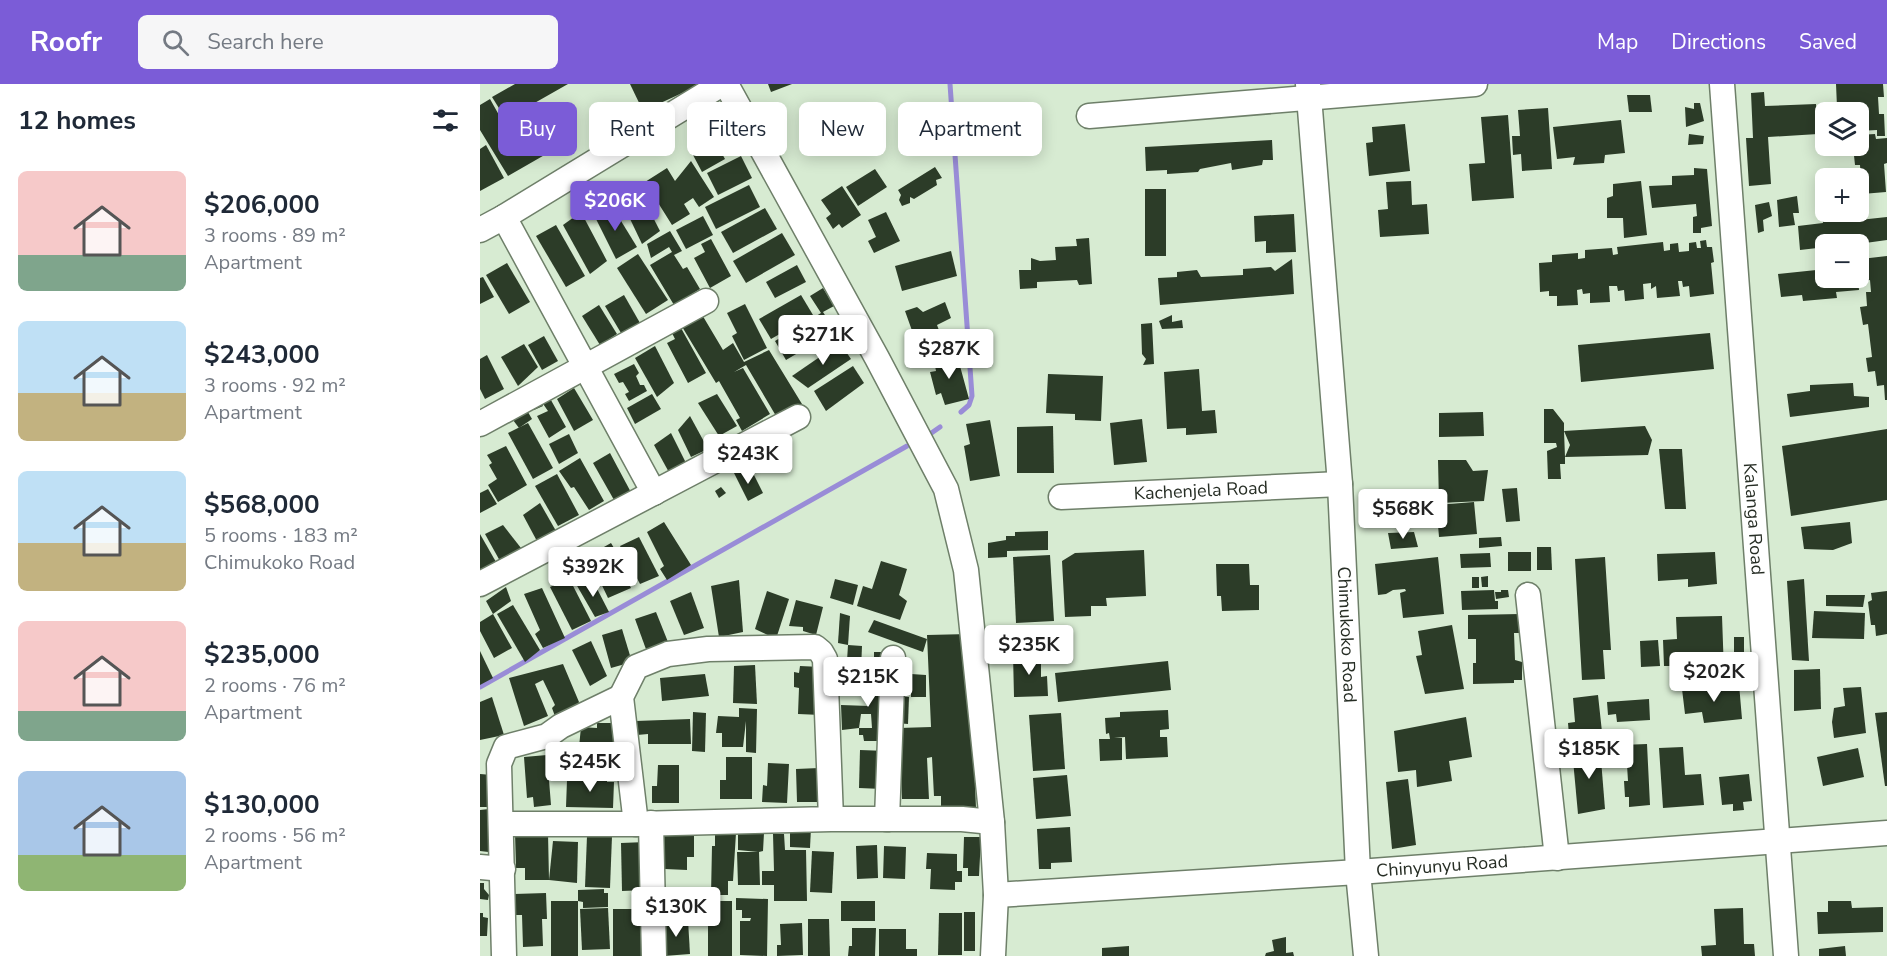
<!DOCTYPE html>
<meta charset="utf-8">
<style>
:root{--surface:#fff;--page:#f6f6f7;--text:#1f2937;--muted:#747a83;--accent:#7b5cd7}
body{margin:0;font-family:"Nunito Sans",sans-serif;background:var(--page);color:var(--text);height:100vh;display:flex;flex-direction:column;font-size:22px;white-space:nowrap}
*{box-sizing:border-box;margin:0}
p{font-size:20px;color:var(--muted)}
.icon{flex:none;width:33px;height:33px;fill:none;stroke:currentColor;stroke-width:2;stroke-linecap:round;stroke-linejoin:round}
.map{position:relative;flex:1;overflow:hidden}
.side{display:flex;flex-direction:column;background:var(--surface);width:480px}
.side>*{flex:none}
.hud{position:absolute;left:18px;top:18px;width:570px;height:54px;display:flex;gap:12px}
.buttons{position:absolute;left:1335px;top:18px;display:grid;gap:12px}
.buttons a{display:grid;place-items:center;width:54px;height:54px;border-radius:9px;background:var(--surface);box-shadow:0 3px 15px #0003;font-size:30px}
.price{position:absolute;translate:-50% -51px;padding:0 14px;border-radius:6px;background:#fff;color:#222;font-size:20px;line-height:39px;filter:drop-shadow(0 2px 3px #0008)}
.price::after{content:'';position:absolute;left:50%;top:36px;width:18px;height:14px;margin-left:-9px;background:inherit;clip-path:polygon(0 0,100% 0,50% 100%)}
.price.on{background:var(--accent);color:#fff}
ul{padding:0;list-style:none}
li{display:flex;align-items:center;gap:18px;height:150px;padding:0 18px}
li span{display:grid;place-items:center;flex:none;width:168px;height:120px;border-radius:9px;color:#555}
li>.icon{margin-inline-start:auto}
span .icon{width:72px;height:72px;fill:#fffc;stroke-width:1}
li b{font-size:26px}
h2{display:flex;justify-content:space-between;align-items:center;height:72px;padding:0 18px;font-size:26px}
.chip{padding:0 21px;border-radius:9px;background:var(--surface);box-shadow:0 3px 15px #0003;font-size:21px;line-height:54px}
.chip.on{background:var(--accent);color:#fff}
header{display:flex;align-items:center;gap:36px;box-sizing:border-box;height:84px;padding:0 30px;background:var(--accent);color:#fff}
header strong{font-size:28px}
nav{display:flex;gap:33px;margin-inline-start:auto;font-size:21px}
.search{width:420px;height:54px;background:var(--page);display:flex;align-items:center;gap:15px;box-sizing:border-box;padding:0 21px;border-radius:9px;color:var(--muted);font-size:22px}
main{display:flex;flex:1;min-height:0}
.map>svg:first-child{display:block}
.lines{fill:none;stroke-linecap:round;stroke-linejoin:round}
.stream{stroke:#998cd7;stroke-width:5}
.building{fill:#2c3c28;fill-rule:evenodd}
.minor-casing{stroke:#6e7f69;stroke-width:27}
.minor{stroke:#fff;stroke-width:24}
.labels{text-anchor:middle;stroke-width:6;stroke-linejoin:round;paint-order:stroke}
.street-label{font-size:18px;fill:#262d24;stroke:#d7ebd2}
</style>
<header>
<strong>Roofr</strong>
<div class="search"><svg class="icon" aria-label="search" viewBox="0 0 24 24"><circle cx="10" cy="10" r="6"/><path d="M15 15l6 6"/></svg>Search here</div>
<nav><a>Map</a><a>Directions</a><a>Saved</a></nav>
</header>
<main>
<section class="side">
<h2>12 homes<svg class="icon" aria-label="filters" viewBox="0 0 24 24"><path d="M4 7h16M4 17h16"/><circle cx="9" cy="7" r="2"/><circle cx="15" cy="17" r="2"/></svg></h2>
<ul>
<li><span style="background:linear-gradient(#f6c9c9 70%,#7fa58c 0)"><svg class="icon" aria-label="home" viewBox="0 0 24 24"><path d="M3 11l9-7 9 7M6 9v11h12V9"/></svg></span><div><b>$206,000</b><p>3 rooms · 89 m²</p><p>Apartment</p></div></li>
<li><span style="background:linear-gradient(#bfe0f5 60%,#c2b280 0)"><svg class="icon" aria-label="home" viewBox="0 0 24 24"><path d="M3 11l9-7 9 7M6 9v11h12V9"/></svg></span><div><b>$243,000</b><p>3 rooms · 92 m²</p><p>Apartment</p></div></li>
<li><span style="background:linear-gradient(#bfe0f5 60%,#c2b280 0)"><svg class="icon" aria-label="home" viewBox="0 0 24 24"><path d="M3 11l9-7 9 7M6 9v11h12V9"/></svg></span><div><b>$568,000</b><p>5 rooms · 183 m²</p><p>Chimukoko Road</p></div></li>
<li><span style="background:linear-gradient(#f6c9c9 75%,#7fa58c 0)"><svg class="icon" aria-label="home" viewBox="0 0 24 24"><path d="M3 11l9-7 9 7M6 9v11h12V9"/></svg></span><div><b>$235,000</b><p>2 rooms · 76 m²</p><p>Apartment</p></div></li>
<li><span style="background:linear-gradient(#a9c7e8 70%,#8fb573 0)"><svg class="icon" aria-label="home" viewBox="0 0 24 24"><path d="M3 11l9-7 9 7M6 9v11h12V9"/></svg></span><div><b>$130,000</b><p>2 rooms · 56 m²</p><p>Apartment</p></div></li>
</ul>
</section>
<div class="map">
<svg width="1407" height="872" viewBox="0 0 1407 872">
<rect width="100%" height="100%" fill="#d7ebd2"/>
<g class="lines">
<g class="stream">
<path d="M470,0L492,312L489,321L481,328"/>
<path d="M450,350L460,343"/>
<path d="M0,603L427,362"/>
</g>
</g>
<g class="building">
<path d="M35,0H88L44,25L40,19L22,29L12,13Z"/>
<path d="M150,0H222L163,27Z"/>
<path d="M288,0H312L291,8Z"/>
<path d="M1356,0H1403L1404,13H1398L1399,30H1404L1405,52H1397V46L1378,47V28H1349L1357,23Z"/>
<path d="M1284,8L1285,22L1336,20L1338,50L1288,53L1291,100L1269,102L1266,54H1273L1271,9Z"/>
<path d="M1147,11H1170L1172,28H1149Z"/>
<path d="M10,15L24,40L44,29L68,69L28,92L0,46V21Z"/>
<path d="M1214,19H1220L1224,37L1206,43L1205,23L1214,25Z"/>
<path d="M1068,24L1072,85L1042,87L1041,70L1033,71L1032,52H1040L1038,26Z"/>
<path d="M547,26L550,61L490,65L487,31Z"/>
<path d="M1028,31L1034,114L992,117L989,80L1005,79L1001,33Z"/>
<path d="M1141,36L1145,69L1125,71L1124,79L1093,81L1095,73L1077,75L1073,43Z"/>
<path d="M250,38L258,54L252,58L249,52L236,59L245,75L222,88L213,71L230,62L224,51Z"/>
<path d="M925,40L930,87L889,92L886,59L893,58L892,43Z"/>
<path d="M1209,50L1224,52L1223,60L1208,61Z"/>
<path d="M1395,50L1396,55L1407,54V79L1404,80L1406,108L1382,110L1380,81H1375L1373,62H1378V51Z"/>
<path d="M792,56L793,76H783L782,81L752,86L751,79L720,85L718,88L687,90V86L666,87L665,63Z"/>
<path d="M6,61L24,94L0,107V65Z"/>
<path d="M261,72L272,94L238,111L227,89Z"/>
<path d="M211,77L234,113L219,123L213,114L204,120L210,130L192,141L165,98L187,84L195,97Z"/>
<path d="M455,83L462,94L456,96L457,101L434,115L430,113V119L422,122L419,116L421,111L418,106Z"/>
<path d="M1214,84L1227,85L1232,142L1221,144V149H1213V133L1217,132L1216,120L1172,124L1169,102L1192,101V92L1214,91Z"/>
<path d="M395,85L407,103L378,122L366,103Z"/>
<path d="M931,97L932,121L947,120L949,150L900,153L898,126L908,125L906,98Z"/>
<path d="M1161,97L1167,151L1144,154L1143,134H1127V114L1133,112V100Z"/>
<path d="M269,101L280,123L236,145L225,123Z"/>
<path d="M362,102L381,131L362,144L359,140L353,145L346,134L351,130L341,116Z"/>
<rect x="665" y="105" width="21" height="67"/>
<path d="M159,106L180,147L162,160L142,118Z"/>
<path d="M1317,112L1319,129H1313L1315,141L1299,143L1297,116Z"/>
<path d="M1289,118L1292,132L1283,136L1284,147L1278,149L1275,121Z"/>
<path d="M130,119L157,163L136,175L114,131Z"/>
<path d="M285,124L297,145L253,169L241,148Z"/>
<path d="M101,128L127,177L110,190L83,141Z"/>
<path d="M406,128L420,157L394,169L388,157L396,153L388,136Z"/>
<path d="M1361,128H1378L1379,136L1407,133V156L1378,160H1346V163L1320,166L1318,142L1343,139L1342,130Z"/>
<path d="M814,130L816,168L786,169V157L775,158L774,132Z"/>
<path d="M223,132L233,151L206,165L196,146Z"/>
<path d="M76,141L105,192L86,203L56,152Z"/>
<path d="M190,147L202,167L194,171L203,185L207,183L220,205L194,221L170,181L192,168L189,163L171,174L167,160Z"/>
<path d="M302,149L315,171L266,199L253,177Z"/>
<path d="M609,154L612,200L599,201L597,196L557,198V204L540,205L539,186H551V174L560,177L576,176L575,163L597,162L596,155Z"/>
<path d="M231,155L251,192L230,204L214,174L225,168L221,160Z"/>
<path d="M1226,156L1227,163H1232L1234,178L1231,179L1234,210L1210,213L1209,202L1203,203L1202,197H1198L1200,212L1177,214L1176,202L1171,205V199L1163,200L1164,215L1145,217L1144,206L1138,207L1137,202H1129L1130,218L1110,219V209L1103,210L1102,205L1097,206L1098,221L1077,222V212H1069V207L1060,208L1059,179L1072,178V171L1098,169V175L1105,174V166L1132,164L1133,171L1138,170L1137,163L1183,158L1184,167L1190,166V160L1198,159L1199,168L1209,167V159L1216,158L1217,164H1221L1220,157Z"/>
<path d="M471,167L477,192L422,207L415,182Z"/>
<path d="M158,170L188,216L166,230L137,184Z"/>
<path d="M1407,172V316H1405L1404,301L1397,302L1395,287L1388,288L1386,274L1392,273L1388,240L1383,241L1380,223L1387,222L1386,208H1391L1390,196L1384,197L1381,175Z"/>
<path d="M812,175L814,210L680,221L678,194L697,193V188L717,186L721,193L763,191V185L791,183L795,187Z"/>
<path d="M27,179L50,218L29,230L6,191Z"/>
<path d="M317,181L326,198L295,214L286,198Z"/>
<path d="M1346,185V194H1378L1379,206L1356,208L1357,214L1323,217L1322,211L1301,213L1298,190Z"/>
<path d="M3,193L14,213L0,220V194Z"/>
<path d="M343,204L354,222L343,228L355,247L306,276L295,257L341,229L330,212Z"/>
<path d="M144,211L160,239L141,249L125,222Z"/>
<path d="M321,211L333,231L291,255L279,235Z"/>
<path d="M465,218L471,234L457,241L460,249L474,247L477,260L446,270L440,253L435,255L425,227L437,223L443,228Z"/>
<path d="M265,220L287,264L264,276L252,252L257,249L247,229Z"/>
<path d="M119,221L137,250L120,261L102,232Z"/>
<path d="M221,229L243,266L253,259L264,278L289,266L322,320L299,337L266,281L254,288L263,284L290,330L262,347L256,336L260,334L239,297L236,299L201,241Z"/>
<path d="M692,231V238L702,236L703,244L682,245L679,237Z"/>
<path d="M672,239L674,280L663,281L666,275L662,270L661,240Z"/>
<path d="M201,244L226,289L208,299L187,259L195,255L192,249Z"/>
<path d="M1230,249L1234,285L1101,298L1098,261Z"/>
<path d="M64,252L78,277L62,286L48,261Z"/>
<path d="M360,259L371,275L328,304L312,292Z"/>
<path d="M44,260L58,283L38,302L21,273Z"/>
<path d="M175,262L194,299L177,313L155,274Z"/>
<path d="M7,271L24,305L5,315L0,305V275Z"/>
<path d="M477,271L489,315L465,321L461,309L456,311L450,288L456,287L454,277Z"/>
<path d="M154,280L159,289L156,292L160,301H164L167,307L149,317L145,310L149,308L143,298L139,299L134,290Z"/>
<path d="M373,282L384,299L346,327L334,307Z"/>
<path d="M719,285L722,327L735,326L737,349L706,351V344L687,345L684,288Z"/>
<path d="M568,290L623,292L621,337L595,336V330L566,329Z"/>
<path d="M1373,299L1374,312L1389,313V323L1310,333L1307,310L1330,307V301Z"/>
<path d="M94,304L113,336L94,347L77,315Z"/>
<path d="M67,309L86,343L69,354L57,332L68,327L59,314L63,322L54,326L50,318Z"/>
<path d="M172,310L181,325L155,340L147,324Z"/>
<path d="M237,310L257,342L239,352L218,319Z"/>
<path d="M45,323L52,335L39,344L30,332Z"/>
<path d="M1064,325H1073L1084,339V347L1165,342L1172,356L1168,371L1085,373V380H1080L1081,395H1068L1067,367L1077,363L1076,359H1064ZM1084,347L1090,361L1085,373Z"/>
<path d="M1003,328L1004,352L959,353V329Z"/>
<path d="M210,332L228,365L211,373L198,346Z"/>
<path d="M662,335L667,378L634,381L630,339Z"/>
<path d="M510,336L520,392L490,397L484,362L490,360L486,340Z"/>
<path d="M48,339L73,384L53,395L28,349Z"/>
<path d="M573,342L574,389H537V343Z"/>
<path d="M1407,345V416L1311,432L1302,362Z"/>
<path d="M191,349L208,383L191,392L174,361Z"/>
<path d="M89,350L98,369L79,380L69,360Z"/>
<path d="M26,362L47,401L18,418L8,401L17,395L9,381L12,379L7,371Z"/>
<path d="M1179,365H1202L1206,425H1185Z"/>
<path d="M130,369L154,414L138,423L113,379Z"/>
<path d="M100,374L124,417L109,426L94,403L91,404L79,387Z"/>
<path d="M958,376H986L993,387L1008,386L1004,417L959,419Z"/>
<path d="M265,384L269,393L274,391L283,409L268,417L254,389Z"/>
<path d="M77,390L99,431L78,442L55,402Z"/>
<path d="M241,403L246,409L239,414L235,407Z"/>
<path d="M1037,404L1040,437L1026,438L1022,405Z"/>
<path d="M8,405L17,420L0,429V409Z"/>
<path d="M955,408L956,421L994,418L997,450L959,453L957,429L949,428L947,409Z"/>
<path d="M60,419L76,447L58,459L43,431Z"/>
<path d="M184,438L211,481L187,496L180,485L184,482L167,448Z"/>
<path d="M1370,438L1372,459L1353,466L1324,465L1321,443Z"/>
<path d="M23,441L41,464L20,477L5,450Z"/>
<path d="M568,447V466L527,467V473L508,474V459L526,456V452H535V448Z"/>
<path d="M934,448L938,463L911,465L908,449Z"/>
<path d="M0,450L16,478L0,488Z"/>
<path d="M159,453L179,492L160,500L140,462Z"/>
<path d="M1021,453L1022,462L999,464V454Z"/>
<path d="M131,459L143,479L139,481L151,504L128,514L108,472Z"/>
<path d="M1057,463H1071L1072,486H1057Z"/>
<path d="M664,466L666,512L626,514L627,522H611V532L585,533L582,477L595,469Z"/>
<rect x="1028" y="468" width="23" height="19"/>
<path d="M1235,468L1237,500L1208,503V495L1178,497L1177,470Z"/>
<path d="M1010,469L1011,483L981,484L980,470Z"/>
<path d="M570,471L574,537L536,539L533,473Z"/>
<path d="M958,473L964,530L923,534L920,509L926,507L925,505L913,506L906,510L898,511L895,480Z"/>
<path d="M1125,473L1131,566H1123L1125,595L1102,596L1095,475Z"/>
<path d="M401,477L427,485L419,511L427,517L420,536L377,522L383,502L392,505Z"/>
<path d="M736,480H769L770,501H779V526L742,527L741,512H737Z"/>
<path d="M1008,492V503H1002L1001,493Z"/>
<rect x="992" y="493" width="7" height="11"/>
<path d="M89,494L111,537L92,546L70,503Z"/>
<path d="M112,495L129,528L115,533L96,500Z"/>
<path d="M355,495L378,501L373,521L350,514Z"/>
<path d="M1324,495L1329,577L1312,576L1307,497Z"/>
<path d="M259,496L263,548L239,553L231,502Z"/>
<path d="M26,503L31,517L13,530L32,564L14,574L0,547V538L13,530L6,517Z"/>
<path d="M62,504L85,554L63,564L55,550L60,546L44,510Z"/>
<path d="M1014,506L1015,517H1018V525L982,526L981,507Z"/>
<path d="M1021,506H1028L1029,513L1016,515L1015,508H1021Z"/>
<path d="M287,507L309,515L296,555L275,545Z"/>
<path d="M1407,507V550L1396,552L1395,541H1391L1388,518L1392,516L1391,509Z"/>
<path d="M211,508L224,544L204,551L190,517Z"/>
<path d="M1346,511H1385L1383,523L1346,522Z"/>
<path d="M316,516L343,523L336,551L323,547V543L309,542Z"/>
<path d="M33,521L60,566L45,578L17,530Z"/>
<path d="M1334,527L1385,529L1384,555L1332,554Z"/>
<path d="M176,528L188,558L167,568L155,535Z"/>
<path d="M360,529L370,532L368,561L358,559Z"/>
<path d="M1040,530L1041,549H1034L1035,576L1042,578V596H1034V599L993,600V579H996V555H988V531Z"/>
<path d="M1242,532L1244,588L1198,590V582H1184L1183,556L1197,555L1196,533Z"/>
<path d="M394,536L447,555L443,568L388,548Z"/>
<path d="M972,541L984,605L945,610L936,572L942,571L938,547Z"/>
<path d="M142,545L152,578L131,584L122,551Z"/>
<path d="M489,550L496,724L461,725V712H454L452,673L447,674L449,715H422L419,644L451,643L447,551Z"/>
<rect x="1254" y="553" width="10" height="22"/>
<path d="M1178,556L1180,582L1161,583L1160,557Z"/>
<path d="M111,557L127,592L110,602L92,566Z"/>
<path d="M368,561L382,562L380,610L365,608Z"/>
<path d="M0,567L13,594L0,601Z"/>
<path d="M394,568H406V583H392V594L400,593L403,657H384L383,651H379V644L362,646L361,621L389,622V580H394ZM381,630H391L392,644H379Z"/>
<path d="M561,569V593L567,592L568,612L534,613L533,570Z"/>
<path d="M688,577L691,606L578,618L575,589Z"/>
<path d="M83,580L99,618L94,630L76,635L72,624L75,621L63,596L55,600L68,632L44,642L29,594Z"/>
<path d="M275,581L277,620L253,619L254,582Z"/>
<path d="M320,582L341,583V631L318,630L319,604L314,603V588L319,589Z"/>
<path d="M1340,585L1341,625L1314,627V586Z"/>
<path d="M225,590L229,612L182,617L180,594Z"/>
<path d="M431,590L446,591V613H431Z"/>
<path d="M1259,600L1262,635L1224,639L1222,628L1205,630L1202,605Z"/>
<path d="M1381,603L1386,649L1354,654L1352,638L1354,624L1365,622L1363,604Z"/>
<path d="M1118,611L1122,648L1089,651L1088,639L1095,638L1093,614Z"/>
<path d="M417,612L429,613L428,640L416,639Z"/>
<path d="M12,613L24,651L0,656V618Z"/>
<path d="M1169,615L1170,636L1137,638L1136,630L1128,631L1127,618Z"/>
<path d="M259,624L277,625L276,669L266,668V637L263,663H242V649H236L238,632L259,633Z"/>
<path d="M688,626L689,645L680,646V653H687L688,673L646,675L645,653L634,654H642V676L620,677L619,655H630L629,649L626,650L625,634L640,633V628Z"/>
<path d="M213,628L226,629L225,668L212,667Z"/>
<path d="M1407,628V702H1405L1395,629Z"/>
<path d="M581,629L585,685L553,687L549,631Z"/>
<path d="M986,633L992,673L969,677L972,697L937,703L936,686L918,688L914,647Z"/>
<path d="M210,635L211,660H168V650L157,651L156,637Z"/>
<path d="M117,639H135V665L99,663L101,643L117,644Z"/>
<path d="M1167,660L1170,721L1149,723V713H1145L1144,697H1148L1147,681H1142L1141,661Z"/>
<path d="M1120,663L1125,725L1098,730L1092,665Z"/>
<path d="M1203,663L1205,691L1221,690L1224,721L1183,724L1179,664Z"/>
<path d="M1378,664L1384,693L1343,702L1337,673Z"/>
<path d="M380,666L407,667L402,705L379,704Z"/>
<path d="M67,671L71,721L54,723L53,713L47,714L44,673Z"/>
<path d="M246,673H272V715H240V696H246Z"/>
<path d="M288,679L309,680L307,719L282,718L283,701L287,702Z"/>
<path d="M178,681H199V719H172V702H177Z"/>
<path d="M339,684V718H317L316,685Z"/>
<path d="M0,690L12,691L9,723H0Z"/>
<path d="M1269,690L1272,717L1263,718L1264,726L1253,727V720L1242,721L1239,693Z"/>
<path d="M114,691H127V698H134L133,724L86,723L87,696H114Z"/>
<path d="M587,691L591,732L556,735L553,694Z"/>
<path d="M928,695L936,761L912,765L906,698Z"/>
<path d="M18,724L17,769L0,767V726Z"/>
<path d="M310,743L331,744L330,764L310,763Z"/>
<path d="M590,743L592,778L571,779V785H559L557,745Z"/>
<path d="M258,748L284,749L283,767L279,768L280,801H258L257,768H278L258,766Z"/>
<path d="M35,749H68L69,796H45V784H36Z"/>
<path d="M180,749H214V773H207V786L185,785V762H180Z"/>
<path d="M235,749H256L253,797H248V811H231L232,762H235Z"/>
<path d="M293,750H304L305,766H326L327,817H294V801H282V787H294Z"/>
<path d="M107,752H132L130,804L105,803Z"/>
<path d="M484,753H501L499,792H488V784H483Z"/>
<path d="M73,757L98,758L97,799L69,796Z"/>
<path d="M166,758L167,806L142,807L141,759Z"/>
<path d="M397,761L398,794L377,795L376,762Z"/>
<path d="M404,762L426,763L425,795L403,794Z"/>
<path d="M332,767L354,768L352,809L330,808Z"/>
<path d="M447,769L477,770V787H482V798H475V806L450,805L451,785H446Z"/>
<path d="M0,799H4V805L9,811L8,816L0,815Z"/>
<path d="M124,805V809H128V823L103,824V818L98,817V872H71V817H98V806Z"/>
<path d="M66,809L67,835H62L63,862L43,863L42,831H35L34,810Z"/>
<path d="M256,814L288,815L287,872L260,871V837H270L271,834H262V826H256Z"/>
<path d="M218,817H252V872H228V838H218Z"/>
<rect x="361" y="817" width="34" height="20"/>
<path d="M1348,817H1371L1372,824L1403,823V848L1338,850L1337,828H1348Z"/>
<path d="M128,824L130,865L102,866L100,825Z"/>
<path d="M1263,824L1264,860H1274L1275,872H1222L1221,862L1236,861L1234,825Z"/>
<path d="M133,825H163L167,872H133Z"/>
<rect x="484" y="828" width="11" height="39"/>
<path d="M0,829H3V833L8,834L7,852H0Z"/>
<path d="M459,829H482V871H458Z"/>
<path d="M328,835H349L350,872H328Z"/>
<path d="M208,836L210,870L184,872L182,837Z"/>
<path d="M322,839L323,871L297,872V861H301L300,840Z"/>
<path d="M372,844H396L395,872H368L369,862H372Z"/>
<path d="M399,845H426V865H437V872H399Z"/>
<path d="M806,853V869L813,868L814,872H785L786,869L794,867L792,856Z"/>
<path d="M649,862V872H622V864Z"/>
<path d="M1365,862L1366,872H1339V865Z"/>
</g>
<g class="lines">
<defs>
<g id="minor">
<path d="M246,0L397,274L466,405L486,486L512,738L516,811L513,872"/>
<path id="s1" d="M828,0L860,400L878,788L886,872"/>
<path id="s2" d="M1242,0L1306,872"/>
<path d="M609,32L995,0"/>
<path d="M24,133L174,409"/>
<path d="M0,146L24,133L242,0"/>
<path d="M0,340L226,217"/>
<path id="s3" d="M581,413L860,400"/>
<path d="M0,500L318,333"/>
<path d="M1048,511L1077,774"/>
<path d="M351,735L345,575L341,568L335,563L228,565L188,570L156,583L141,613L156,740L351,735H482L512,738"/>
<path d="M407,735L413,574"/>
<path d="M171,739L174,872"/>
<path d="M21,740H156"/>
<path d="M0,783L23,785"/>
<path id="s4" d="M516,811L878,788L1407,749"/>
<path d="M24,872L19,680L26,663L67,652L81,642L141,613"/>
</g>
</defs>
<use href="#minor" class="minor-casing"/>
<use href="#minor" class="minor"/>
</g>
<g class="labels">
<g class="street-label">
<text dy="6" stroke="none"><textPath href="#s3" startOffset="140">Kachenjela Road</textPath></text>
<text dy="6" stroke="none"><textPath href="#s2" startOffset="436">Kalanga Road</textPath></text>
<text dy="6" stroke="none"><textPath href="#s1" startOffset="552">Chimukoko Road</textPath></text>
<text dy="6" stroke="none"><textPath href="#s4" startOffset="447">Chinyunyu Road</textPath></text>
</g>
</g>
</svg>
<div class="buttons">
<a><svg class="icon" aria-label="layers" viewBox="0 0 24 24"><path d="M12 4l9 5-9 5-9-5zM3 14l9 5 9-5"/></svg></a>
<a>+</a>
<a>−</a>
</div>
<b class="price on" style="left:135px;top:148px">$206K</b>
<b class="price" style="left:343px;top:282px">$271K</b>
<b class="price" style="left:469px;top:296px">$287K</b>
<b class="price" style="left:268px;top:401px">$243K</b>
<b class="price" style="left:923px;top:456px">$568K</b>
<b class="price" style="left:113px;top:514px">$392K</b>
<b class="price" style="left:549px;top:592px">$235K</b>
<b class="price" style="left:1234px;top:619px">$202K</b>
<b class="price" style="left:388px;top:624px">$215K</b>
<b class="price" style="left:1109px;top:696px">$185K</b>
<b class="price" style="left:110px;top:709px">$245K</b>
<b class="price" style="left:196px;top:854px">$130K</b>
<div class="hud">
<a class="chip on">Buy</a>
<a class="chip">Rent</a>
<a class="chip">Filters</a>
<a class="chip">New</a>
<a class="chip">Apartment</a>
</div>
</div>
</main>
